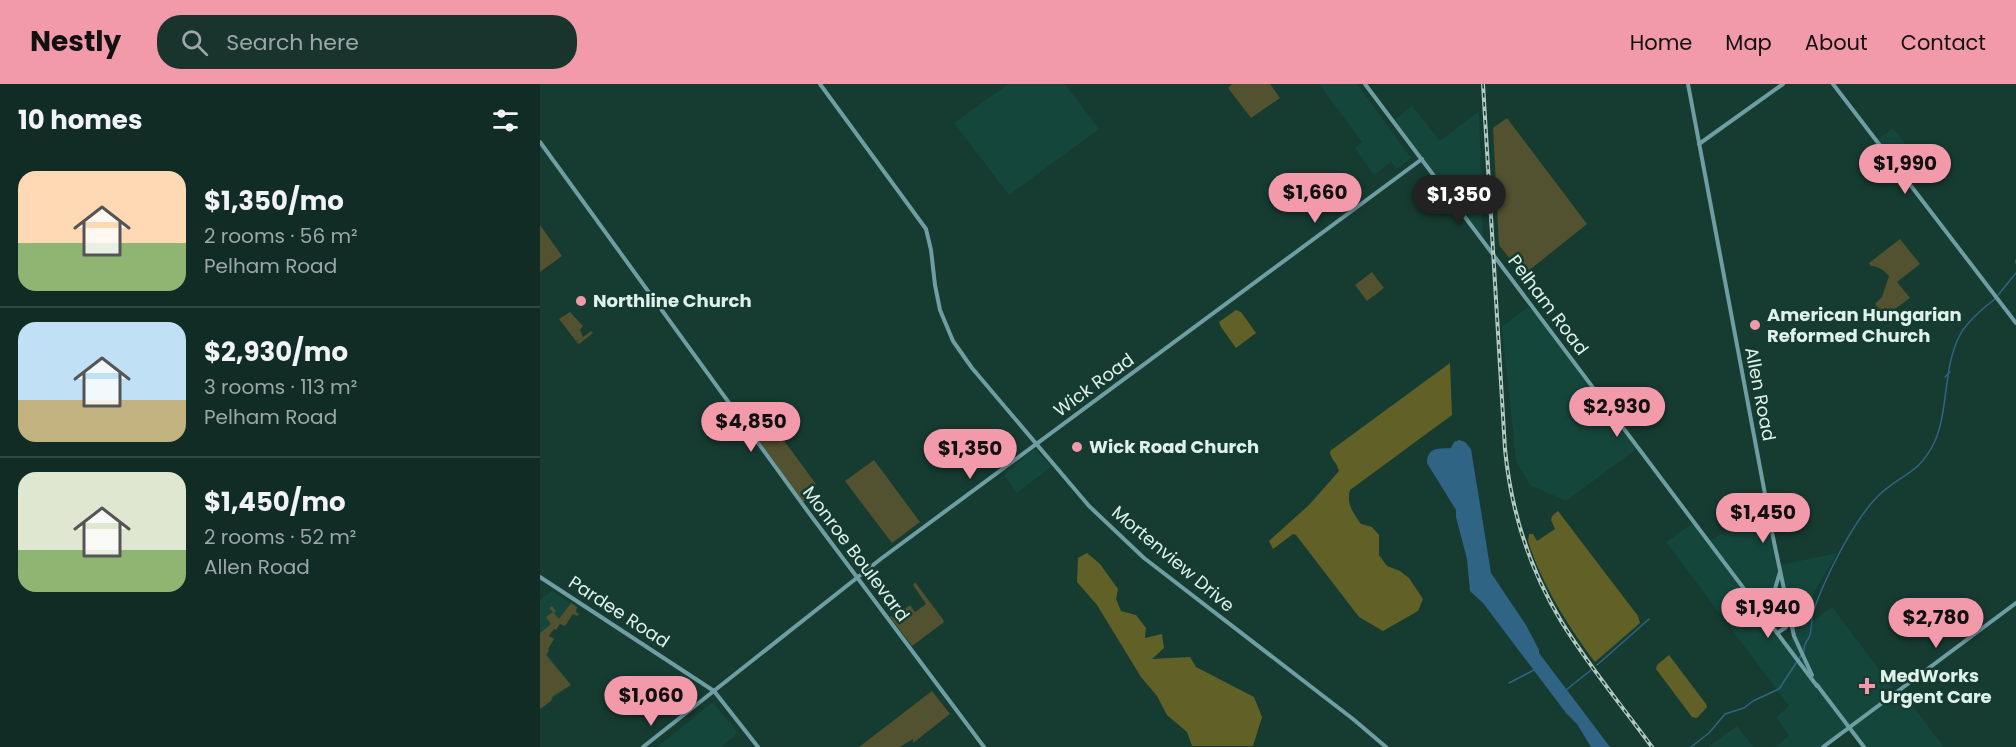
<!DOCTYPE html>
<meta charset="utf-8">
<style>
:root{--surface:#102c25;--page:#19342d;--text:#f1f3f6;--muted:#9ca7a7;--line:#304842;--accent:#f39aaa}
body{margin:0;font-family:Poppins,sans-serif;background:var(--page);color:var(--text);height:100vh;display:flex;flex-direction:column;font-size:22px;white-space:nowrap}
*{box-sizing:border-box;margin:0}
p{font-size:20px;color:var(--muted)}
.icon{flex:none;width:33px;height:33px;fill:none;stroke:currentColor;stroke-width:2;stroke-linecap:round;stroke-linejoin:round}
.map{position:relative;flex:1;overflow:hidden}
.side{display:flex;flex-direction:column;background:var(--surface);width:540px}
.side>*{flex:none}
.price{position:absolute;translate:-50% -51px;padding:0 14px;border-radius:21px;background:var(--accent);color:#111;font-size:20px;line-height:39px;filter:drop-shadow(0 2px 3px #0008)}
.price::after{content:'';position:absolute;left:50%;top:36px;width:18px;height:14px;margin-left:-9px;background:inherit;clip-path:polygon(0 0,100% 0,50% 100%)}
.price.on{background:#222;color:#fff}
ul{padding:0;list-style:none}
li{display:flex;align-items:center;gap:18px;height:150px;padding:0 18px}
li+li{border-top:2px solid var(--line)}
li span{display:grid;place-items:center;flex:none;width:168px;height:120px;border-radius:18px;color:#555}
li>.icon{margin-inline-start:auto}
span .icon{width:72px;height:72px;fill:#fffc;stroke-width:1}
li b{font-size:26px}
h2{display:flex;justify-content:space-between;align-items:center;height:72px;padding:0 18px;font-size:26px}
header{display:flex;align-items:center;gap:36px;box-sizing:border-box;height:84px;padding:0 30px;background:var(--accent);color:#111}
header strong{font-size:28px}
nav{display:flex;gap:33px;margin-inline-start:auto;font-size:21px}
.search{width:420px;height:54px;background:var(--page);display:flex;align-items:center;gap:15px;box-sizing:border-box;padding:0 21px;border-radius:24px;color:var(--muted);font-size:22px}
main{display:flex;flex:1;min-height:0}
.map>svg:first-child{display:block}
.built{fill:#15463b;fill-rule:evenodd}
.green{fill:#525130}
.forest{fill:#616027}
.water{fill:#306485}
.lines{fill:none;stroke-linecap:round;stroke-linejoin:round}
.stream{stroke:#306485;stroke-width:1.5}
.secondary{stroke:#6e9ea4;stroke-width:4}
.rail-casing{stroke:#b1c9c2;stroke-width:4}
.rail{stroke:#163b31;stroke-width:1.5;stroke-dasharray:4.5;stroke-linecap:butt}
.poi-dot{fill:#f39aaa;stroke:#163b31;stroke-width:2}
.labels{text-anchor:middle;stroke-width:5;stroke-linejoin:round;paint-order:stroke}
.poi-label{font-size:18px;font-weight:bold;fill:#def2eb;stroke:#163b31;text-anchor:start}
.street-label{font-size:18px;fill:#def2eb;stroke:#163b31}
</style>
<header>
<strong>Nestly</strong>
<div class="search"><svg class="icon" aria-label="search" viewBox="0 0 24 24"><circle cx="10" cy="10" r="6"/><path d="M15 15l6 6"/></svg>Search here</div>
<nav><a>Home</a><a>Map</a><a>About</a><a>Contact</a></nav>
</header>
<main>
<section class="side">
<h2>10 homes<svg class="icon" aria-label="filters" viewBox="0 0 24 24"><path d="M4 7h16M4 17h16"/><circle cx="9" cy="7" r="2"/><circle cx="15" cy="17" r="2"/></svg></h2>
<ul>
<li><span style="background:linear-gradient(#ffd9b3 60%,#8fb573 0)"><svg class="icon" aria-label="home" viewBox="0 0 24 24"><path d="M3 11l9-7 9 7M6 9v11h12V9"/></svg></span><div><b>$1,350/mo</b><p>2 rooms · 56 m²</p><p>Pelham Road</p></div></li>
<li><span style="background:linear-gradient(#bfe0f5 65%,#c2b280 0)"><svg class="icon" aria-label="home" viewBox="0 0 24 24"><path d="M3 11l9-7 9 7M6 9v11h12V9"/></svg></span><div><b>$2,930/mo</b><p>3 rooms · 113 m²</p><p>Pelham Road</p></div></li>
<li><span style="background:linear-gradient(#dfe7d0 65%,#8fb573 0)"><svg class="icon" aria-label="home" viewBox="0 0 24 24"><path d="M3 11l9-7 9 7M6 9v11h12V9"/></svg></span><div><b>$1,450/mo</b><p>2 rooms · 52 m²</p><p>Allen Road</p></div></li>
</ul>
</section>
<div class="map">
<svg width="1476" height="663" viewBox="0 0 1476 663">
<rect width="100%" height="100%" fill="#163b31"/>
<g class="built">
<path d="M468,0H525L559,45L469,111L414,39Z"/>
<path d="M779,0H817L871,74L857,85L851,78L834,91L815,64L822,58Z"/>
<path d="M872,22L900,57L939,27L943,157L853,37Z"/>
<path d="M1353,44L1386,86L1369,99L1337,56Z"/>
<path d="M988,223L1003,235L1098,364L1026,417L990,401L976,377L962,243Z"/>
<path d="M495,365L511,383L477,409L465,393V387Z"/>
<path d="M1226,416L1240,481L1297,469L1274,508L1268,540L1292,523L1356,608L1360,605L1404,663H1324L1309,644L1283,663H1235L1249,652L1236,633L1249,622L1126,458L1154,438L1170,458ZM1240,486L1254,552L1247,560L1220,524L1238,497Z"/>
<path d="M12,507L37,523L9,545L3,563L31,601L0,624V516Z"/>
<path d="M173,618L198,649L181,663H117Z"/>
<path d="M1197,642L1213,663H1169V662Z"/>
</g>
<g class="green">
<path d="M692,0H730L740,14L711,34L688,4Z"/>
<path d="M967,34L1047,140L987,188L970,175L959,161L953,44Z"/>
<path d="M0,141L22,172L0,188Z"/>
<path d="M1360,155L1380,180L1357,198L1370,214L1344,233L1335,220L1342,213L1349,192C1345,187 1337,181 1331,182L1329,179Z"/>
<path d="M832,188L844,204L827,217L815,201Z"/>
<path d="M30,228L43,242L40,246L43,253L51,247L53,249L39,260L36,258L41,254L36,257L19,235Z"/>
<path d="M237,347L276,400L264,409L268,415L263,418L217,354L221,351L225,356Z"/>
<path d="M334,376L380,438L352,459L305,397Z"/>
<path d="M375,498L404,537L403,539L372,562L350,533L351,532L353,534L370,521L375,528L386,520L373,501Z"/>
<path d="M1242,512H1244C1247,524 1252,540 1241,544L1225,525L1234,514Z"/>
<path d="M31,519L37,523L36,528L39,530L37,532L33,530L25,542L20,540L16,546L14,545L9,552L14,555L8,565L9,567L6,571L31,601L13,612L11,617L0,625V549L11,540L6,533L13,528L9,524L12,522L16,527L14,529L19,535Z"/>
<path d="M392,607L410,630L373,659V655L360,663H319Z"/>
</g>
<g class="forest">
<path d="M696,226L701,228L716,249L696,264L681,243L679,238Z"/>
<path d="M910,279L912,331L810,406C806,419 813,429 821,440L832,443L839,451V471L847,482L860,487L869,494L883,515L878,527L843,547L819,533L756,451L753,450L733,465L729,457L769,421L799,387C797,378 790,375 790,367Z"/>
<path d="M1018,427L1098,532L1100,539L1055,578C1029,544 1001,499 988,457L989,450H993L997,457L1015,445L1011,436L1012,432Z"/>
<path d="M547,469L560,480L578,505L576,515L581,527L596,531L606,544L605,554L622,550L624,564L612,575L650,573L656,583L714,613L722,633L713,662H652L647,648L627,631L617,612L601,593L557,521L537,498L538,474Z"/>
<path d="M1129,571L1166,620L1167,623L1157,634L1152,633L1116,585L1117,581Z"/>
</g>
<path class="water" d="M919,356L925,358L931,365L951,489L986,541L999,566V569L1070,663H1051L1037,640L1026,629L943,519L930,507L927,475L916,433V426L887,379C887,362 900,365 911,364L914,358Z"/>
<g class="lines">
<g class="stream">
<path d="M1476,176V179"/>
<path d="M1458,211L1476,189"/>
<path d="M1405,293L1410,288"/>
<path d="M1057,581L1109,535"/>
<path d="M969,599L994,586"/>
<path d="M1026,606L1051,586"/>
<path d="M1151,663L1169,649L1185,630L1204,624L1213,617L1239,605L1264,567C1263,560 1268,557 1270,551C1272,543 1271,535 1273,528C1285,494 1312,439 1337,413C1360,389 1378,393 1395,357C1409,324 1403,282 1420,251C1426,239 1444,223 1455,215"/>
</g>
<g class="secondary">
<path d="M280,0L386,145L391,166L395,201L400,226L413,257L432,284L549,422L604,474L813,635L846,663"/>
<path d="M825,0L1277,602"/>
<path d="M1148,0L1234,458L1254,552L1272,591"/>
<path d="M1293,0L1476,239"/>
<path d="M0,58L266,425L444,663"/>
<path d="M1159,60L1243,0"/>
<path d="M0,493L174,607L218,663"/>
<path d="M1219,525L1234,508L1240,488"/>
<path d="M1237,549L1245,544L1250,537"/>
<path d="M1277,601L1324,663"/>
<path d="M103,663L342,474L882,75"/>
<path d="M1283,663L1476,519"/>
</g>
<defs>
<path id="rail" d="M943,0L965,365C971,427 989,484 1021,537C1048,581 1082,622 1112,663"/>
</defs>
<use href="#rail" class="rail-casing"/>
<use href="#rail" class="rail"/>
</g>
<g class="poi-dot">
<circle cx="41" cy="217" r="6"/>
<circle cx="1215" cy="241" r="6"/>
<circle cx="537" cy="363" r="6"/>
<path d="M1324 593h6v6h6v6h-6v6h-6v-6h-6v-6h6z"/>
</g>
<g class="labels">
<g class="poi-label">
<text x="53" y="223">Northline Church</text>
<text x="1227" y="237">American Hungarian<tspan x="1227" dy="21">Reformed Church</tspan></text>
<text x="549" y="369">Wick Road Church</text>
<text x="1340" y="598">MedWorks<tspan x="1340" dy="21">Urgent Care</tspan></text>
</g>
<g class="street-label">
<text transform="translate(1008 221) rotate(53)" y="6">Pelham Road</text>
<text transform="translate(554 301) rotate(-36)" y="6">Wick Road</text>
<text transform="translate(1220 310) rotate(79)" y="6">Allen Road</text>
<text transform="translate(316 470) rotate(53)" y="6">Monroe Boulevard</text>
<text transform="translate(633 475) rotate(40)" y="6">Mortenview Drive</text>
<text transform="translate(79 528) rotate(33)" y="6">Pardee Road</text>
</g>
</g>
</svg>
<b class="price" style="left:1365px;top:111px">$1,990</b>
<b class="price" style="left:775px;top:140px">$1,660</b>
<b class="price on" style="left:919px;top:142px">$1,350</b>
<b class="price" style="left:1077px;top:354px">$2,930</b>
<b class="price" style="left:211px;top:369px">$4,850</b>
<b class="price" style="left:430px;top:396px">$1,350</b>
<b class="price" style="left:1223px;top:460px">$1,450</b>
<b class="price" style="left:1228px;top:555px">$1,940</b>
<b class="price" style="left:1396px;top:565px">$2,780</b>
<b class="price" style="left:111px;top:643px">$1,060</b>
</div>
</main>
